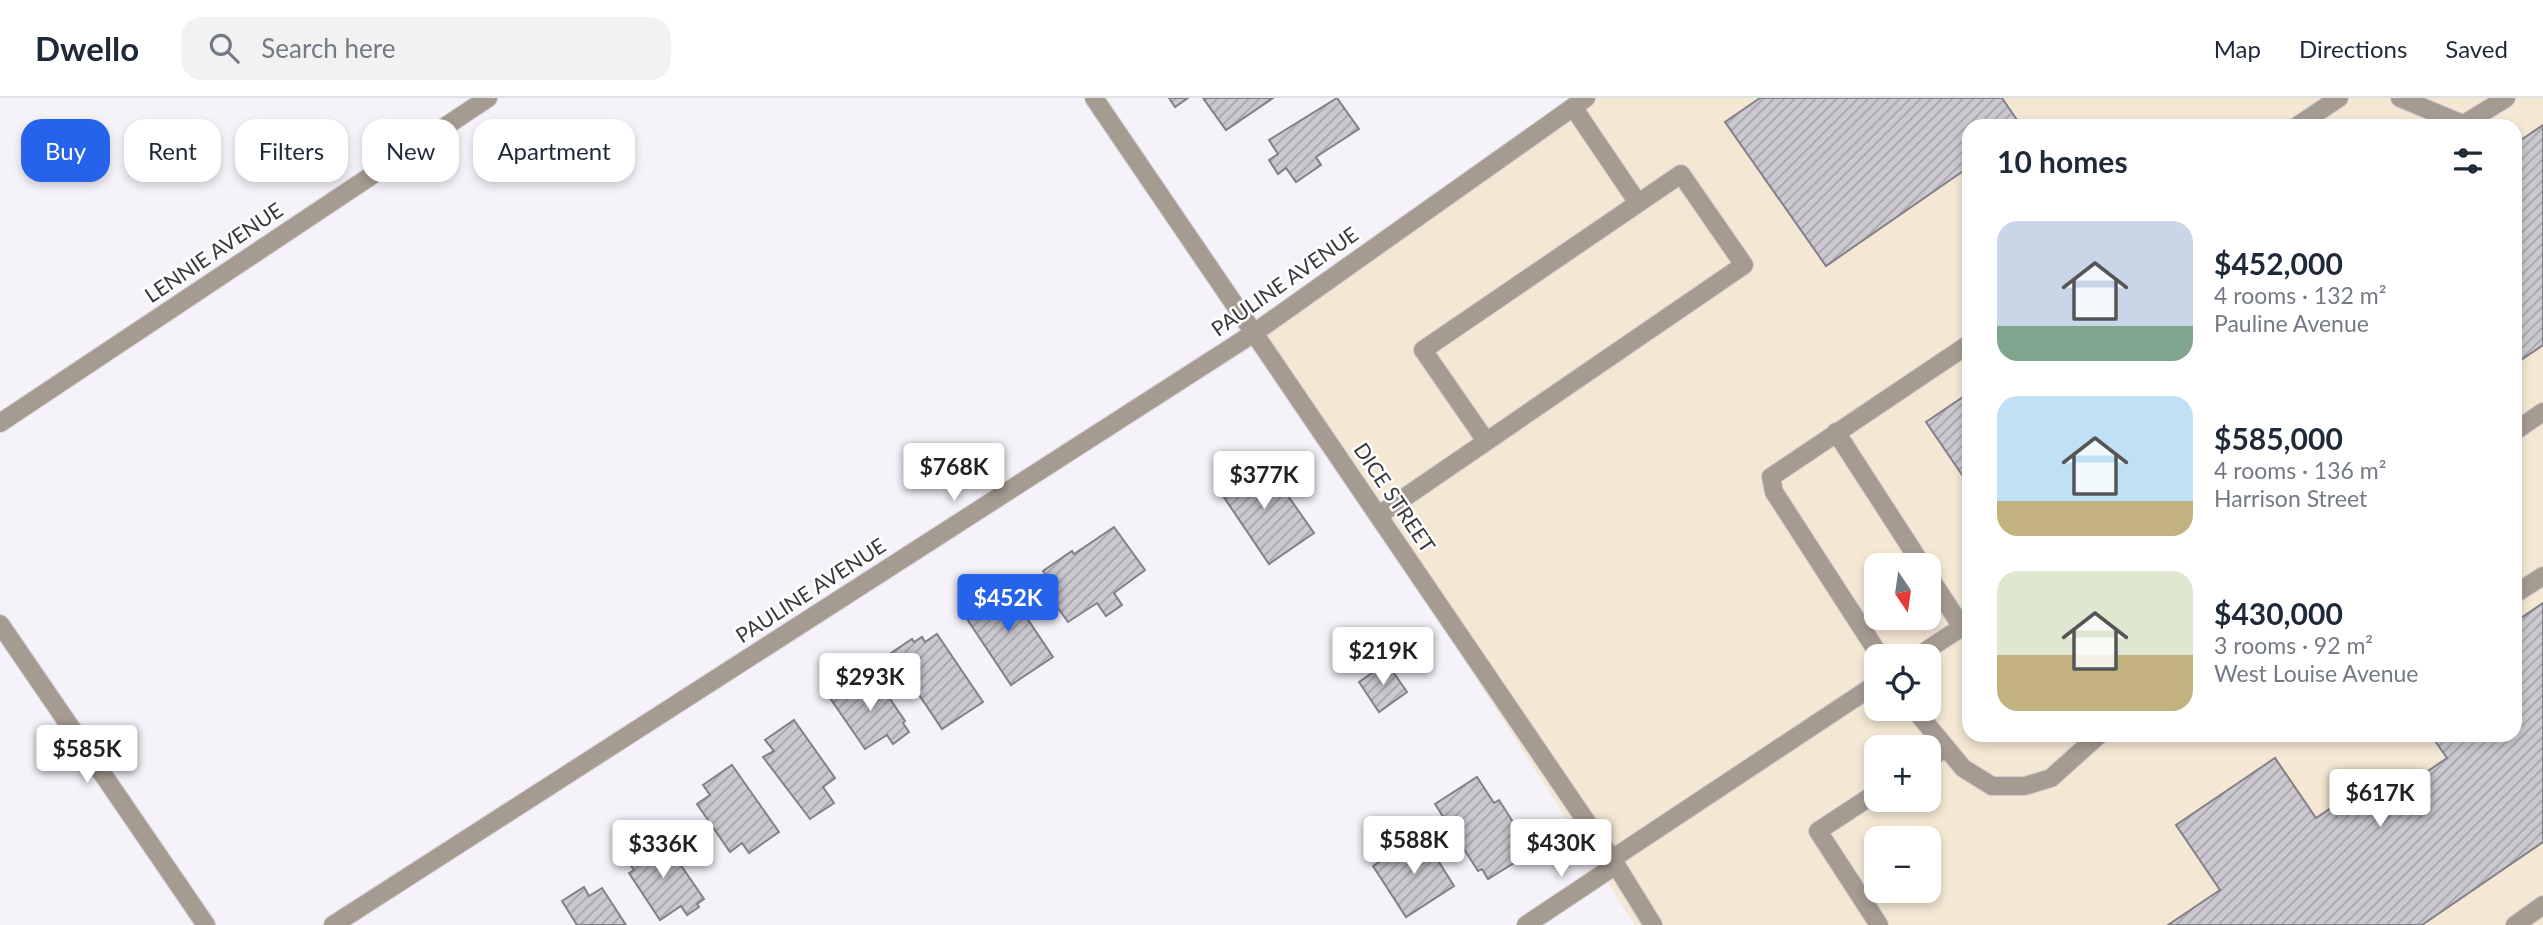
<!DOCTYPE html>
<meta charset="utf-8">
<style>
:root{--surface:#fff;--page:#f2f2f3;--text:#1f2937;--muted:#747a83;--line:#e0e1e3;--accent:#2563eb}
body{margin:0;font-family:Lato,sans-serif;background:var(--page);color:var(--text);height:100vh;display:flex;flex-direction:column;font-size:26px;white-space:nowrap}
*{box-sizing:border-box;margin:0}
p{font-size:23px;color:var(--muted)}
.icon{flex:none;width:38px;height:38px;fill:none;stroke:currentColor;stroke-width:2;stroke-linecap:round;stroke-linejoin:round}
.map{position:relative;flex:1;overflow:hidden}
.details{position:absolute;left:1962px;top:21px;width:560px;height:623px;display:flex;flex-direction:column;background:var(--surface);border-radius:21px;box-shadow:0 4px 10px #0003}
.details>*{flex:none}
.banner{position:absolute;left:21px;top:21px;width:665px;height:63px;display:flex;gap:14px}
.needle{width:46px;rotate:167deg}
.tools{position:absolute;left:1864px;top:455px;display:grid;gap:14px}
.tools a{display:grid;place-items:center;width:77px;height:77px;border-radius:14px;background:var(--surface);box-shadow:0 4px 10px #0003;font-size:35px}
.price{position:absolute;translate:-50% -60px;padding:0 16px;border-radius:7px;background:#fff;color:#222;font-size:23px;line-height:46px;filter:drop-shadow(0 2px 4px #0008)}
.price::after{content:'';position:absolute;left:50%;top:42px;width:21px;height:16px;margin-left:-10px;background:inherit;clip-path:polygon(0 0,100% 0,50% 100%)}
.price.active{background:var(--accent);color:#fff}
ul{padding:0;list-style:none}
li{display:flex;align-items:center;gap:21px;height:175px;padding:0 35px}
li span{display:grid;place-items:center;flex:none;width:196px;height:140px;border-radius:21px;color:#555}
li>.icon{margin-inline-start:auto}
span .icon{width:84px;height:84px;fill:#fffc;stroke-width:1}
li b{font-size:30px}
h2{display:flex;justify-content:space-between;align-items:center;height:84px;padding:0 35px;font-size:30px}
.pill{padding:0 24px;border-radius:21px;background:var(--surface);box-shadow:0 4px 10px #0003;font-size:24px;line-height:63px}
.pill.active{background:var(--accent);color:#fff}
header{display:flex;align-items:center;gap:42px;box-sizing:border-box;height:98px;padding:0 35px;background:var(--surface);border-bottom:2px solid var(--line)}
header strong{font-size:33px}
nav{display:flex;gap:38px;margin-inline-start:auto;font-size:24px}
.search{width:490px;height:63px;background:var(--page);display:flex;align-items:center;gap:18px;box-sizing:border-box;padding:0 24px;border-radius:21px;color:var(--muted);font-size:26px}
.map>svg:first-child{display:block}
.education{fill:#f4e8d4;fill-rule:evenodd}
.building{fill:url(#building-hatch);stroke:#838088;stroke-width:2}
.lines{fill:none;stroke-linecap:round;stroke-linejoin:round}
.minor-casing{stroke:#d0cdd4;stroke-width:20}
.minor{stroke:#a69b90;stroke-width:18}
.labels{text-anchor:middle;stroke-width:5;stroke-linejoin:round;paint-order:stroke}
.street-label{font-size:21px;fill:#3a383c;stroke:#fff}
</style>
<header>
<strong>Dwello</strong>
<div class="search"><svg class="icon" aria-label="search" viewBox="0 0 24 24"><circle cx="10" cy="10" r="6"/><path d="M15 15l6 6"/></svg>Search here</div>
<nav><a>Map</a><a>Directions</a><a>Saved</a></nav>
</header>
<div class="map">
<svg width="2543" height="827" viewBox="0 0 2543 827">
<defs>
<pattern id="building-hatch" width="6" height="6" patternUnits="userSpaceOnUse" patternTransform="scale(1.75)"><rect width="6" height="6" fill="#cbc8d0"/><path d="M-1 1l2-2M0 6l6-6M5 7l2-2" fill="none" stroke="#a6a3aa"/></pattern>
</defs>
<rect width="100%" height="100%" fill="#f5f2fa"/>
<path class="education" d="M1586,0H2543V827H1635L1254,235ZM1969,28H2515V637H1969ZM1876,467H1928V520H1876ZM1876,558H1928V611H1876ZM1876,649H1928V702H1876ZM1876,740H1928V793H1876Z"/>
<g class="building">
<path d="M1169,0H1188L1175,9Z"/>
<path d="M1203,0H1273L1226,32Z"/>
<path d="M1337,0L1359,31L1316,59L1321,67L1296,84L1286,70L1278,76L1269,62L1278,56L1269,42Z"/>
<path d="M1760,0H2002L2021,28H1969V69L1826,168L1725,24Z"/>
<path d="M2543,27V247L2515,266V46Z"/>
<path d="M1969,295V387L1926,324Z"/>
<path d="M1250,361L1264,380L1272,375L1314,435L1269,466L1215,386Z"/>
<path d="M1114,429L1145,472L1114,495L1122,507L1106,518L1097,505L1068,524L1043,489L1050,483L1043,473L1072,453L1074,456Z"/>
<path d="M1002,483L1053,559L1011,587L965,518L985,504L981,498Z"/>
<path d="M2543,505V744L2422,827H2168L2220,792L2176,727L2275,660L2316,720L2374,681L2387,701L2447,660L2431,637H2515V524Z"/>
<path d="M937,536L983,604L942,631L891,555L912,541L914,544L922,539L925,544Z"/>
<path d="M1387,565L1407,594L1379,614L1359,584Z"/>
<path d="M873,576L905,623L903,625L909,634L893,646L887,637L865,651L830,600L849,587L852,591Z"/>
<path d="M794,622L835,680L823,689L834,705L810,721L763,659L774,653L765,642Z"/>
<path d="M732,667L779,734L749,755L742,745L730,754L697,706L710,697L703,687Z"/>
<path d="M1477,679L1494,705L1499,702L1525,743L1520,746L1527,757L1488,781L1482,771L1478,773L1435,706Z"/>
<path d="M1422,737L1454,788L1406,819L1373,768Z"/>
<path d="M656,739L661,746L665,744L704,801L697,806L699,809L687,817L681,808L660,822L629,775L634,772L625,760Z"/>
<path d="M584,789L589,798L602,790L626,827H577L562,803Z"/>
</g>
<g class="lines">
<defs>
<g id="minor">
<path d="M1094,0L1616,767L1653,827"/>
<path d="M2400,0L2463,26"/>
<path d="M1573,9L1638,105"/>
<path d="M2297,28L2339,0"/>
<path d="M2461,28L2506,0"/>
<path d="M0,325L488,0"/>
<path d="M2515,333L2543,314"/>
<path d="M1836,334L1922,467"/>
<path d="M1379,417L1744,167L1681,76L1423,252L1486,343"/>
<path d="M2515,496L2543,478"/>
<path d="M0,526L206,827"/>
<path d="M1880,558L1774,394L1771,379L1969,246"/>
<path d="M1918,558L1962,529L1928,477"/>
<path d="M1914,611L1963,670L1992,688H2025L2051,680L2099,637"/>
<path d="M1928,661L1946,650"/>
<path d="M1876,695L1818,733L1879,827"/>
<path d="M1612,761L1876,586"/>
<path d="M333,827L1254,235L1586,0"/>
<path d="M1526,827L1616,767"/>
<path d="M2515,827L2543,807"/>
</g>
</defs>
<use href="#minor" class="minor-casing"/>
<use href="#minor" class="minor"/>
</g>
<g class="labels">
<g class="street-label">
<text transform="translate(214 155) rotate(-34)" y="7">LENNIE AVENUE</text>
<text transform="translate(1285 184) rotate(-35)" y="7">PAULINE AVENUE</text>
<text transform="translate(1394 400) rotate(56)" y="7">DICE STREET</text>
<text transform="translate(811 493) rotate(-33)" y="7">PAULINE AVENUE</text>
</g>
</g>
</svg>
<div class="tools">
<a><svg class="needle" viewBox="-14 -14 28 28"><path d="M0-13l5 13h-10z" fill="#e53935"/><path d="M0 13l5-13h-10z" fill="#747a83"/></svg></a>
<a><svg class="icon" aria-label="locate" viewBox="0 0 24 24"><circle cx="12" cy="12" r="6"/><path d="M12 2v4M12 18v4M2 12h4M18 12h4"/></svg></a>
<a>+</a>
<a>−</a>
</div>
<b class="price" style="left:954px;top:405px">$768K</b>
<b class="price" style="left:1264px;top:413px">$377K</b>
<b class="price active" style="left:1008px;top:536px">$452K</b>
<b class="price" style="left:1383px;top:589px">$219K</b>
<b class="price" style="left:870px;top:615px">$293K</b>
<b class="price" style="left:87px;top:687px">$585K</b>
<b class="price" style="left:2380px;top:731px">$617K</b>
<b class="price" style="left:1414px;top:778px">$588K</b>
<b class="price" style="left:1561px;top:781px">$430K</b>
<b class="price" style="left:663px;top:782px">$336K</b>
<div class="banner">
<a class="pill active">Buy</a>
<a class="pill">Rent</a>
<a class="pill">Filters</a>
<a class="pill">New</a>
<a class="pill">Apartment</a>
</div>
<section class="details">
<h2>10 homes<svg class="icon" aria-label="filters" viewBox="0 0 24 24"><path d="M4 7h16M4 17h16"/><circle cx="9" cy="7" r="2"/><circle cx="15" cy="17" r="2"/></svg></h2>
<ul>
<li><span style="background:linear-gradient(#c9d6e8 75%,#7fa58c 0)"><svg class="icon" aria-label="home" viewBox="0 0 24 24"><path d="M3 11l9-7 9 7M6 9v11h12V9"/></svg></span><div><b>$452,000</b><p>4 rooms · 132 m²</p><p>Pauline Avenue</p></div></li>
<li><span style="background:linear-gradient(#bfe0f5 75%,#c2b280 0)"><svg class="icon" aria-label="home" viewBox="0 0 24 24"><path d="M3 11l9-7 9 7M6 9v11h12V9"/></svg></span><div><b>$585,000</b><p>4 rooms · 136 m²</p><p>Harrison Street</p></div></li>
<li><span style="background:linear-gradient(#dfe7d0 60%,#c2b280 0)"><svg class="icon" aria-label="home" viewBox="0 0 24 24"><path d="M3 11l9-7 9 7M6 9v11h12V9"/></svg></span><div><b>$430,000</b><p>3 rooms · 92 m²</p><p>West Louise Avenue</p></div></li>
</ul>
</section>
</div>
